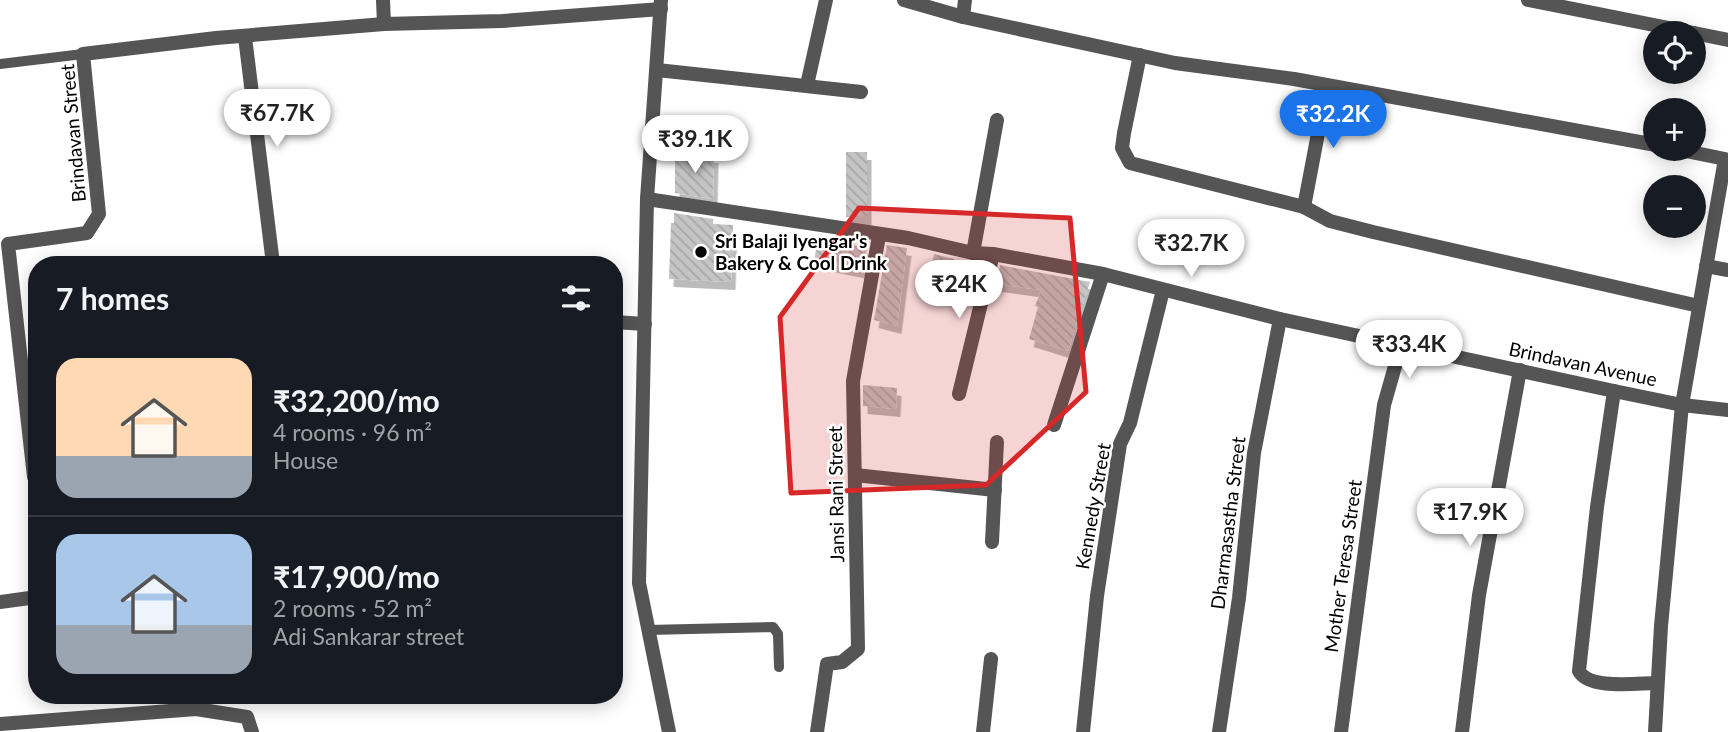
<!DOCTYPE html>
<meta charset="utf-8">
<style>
:root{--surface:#171b24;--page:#20242c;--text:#f1f3f6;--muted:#9ea1a6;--line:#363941;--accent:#1a73e8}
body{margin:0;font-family:Lato,sans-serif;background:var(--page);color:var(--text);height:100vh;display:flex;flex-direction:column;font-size:26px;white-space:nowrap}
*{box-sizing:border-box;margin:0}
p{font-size:23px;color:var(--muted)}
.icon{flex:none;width:38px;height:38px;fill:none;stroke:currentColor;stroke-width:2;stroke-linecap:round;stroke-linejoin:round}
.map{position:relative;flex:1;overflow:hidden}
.panel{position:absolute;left:28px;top:256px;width:595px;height:448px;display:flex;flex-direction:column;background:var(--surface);border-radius:28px;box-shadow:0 4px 18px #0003}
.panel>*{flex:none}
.controls{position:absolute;left:1643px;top:21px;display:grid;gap:14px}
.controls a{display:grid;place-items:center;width:63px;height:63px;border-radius:50%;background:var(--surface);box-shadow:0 4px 18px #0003;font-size:35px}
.price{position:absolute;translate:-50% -60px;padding:0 16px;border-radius:24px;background:#fff;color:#222;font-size:23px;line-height:46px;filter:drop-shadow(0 2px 4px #0008)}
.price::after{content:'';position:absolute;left:50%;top:42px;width:21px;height:16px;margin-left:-10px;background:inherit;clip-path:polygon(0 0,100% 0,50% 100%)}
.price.active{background:var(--accent);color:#fff}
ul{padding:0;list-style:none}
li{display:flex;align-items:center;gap:21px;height:175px;padding:0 28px}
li+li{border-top:2px solid var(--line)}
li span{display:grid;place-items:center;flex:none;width:196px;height:140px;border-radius:21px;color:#555}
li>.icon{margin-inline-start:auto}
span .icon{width:84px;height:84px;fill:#fffc;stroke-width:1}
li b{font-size:30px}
h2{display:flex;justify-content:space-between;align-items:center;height:84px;padding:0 28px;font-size:30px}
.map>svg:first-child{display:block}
.building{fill:url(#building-back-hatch);filter:url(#shadow)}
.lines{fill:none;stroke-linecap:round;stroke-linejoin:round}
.service{stroke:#555;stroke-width:10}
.minor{stroke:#555;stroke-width:14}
.tertiary{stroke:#555;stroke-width:14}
.marked{fill:#d62828;fill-opacity:0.2;stroke:#d62828;stroke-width:5;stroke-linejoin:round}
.poi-dot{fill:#000;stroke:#fff;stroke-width:2.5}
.labels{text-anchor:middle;stroke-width:5;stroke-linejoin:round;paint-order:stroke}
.street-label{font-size:19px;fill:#000;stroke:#fff}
.poi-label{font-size:19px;font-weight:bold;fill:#000;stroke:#fff;text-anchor:start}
</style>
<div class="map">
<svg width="1728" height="732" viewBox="0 0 1728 732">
<defs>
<pattern id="building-back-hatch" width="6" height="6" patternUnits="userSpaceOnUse" patternTransform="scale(1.75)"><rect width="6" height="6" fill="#c4c4c4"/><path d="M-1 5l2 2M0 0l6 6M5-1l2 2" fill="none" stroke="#a7a7a7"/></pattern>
<filter id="shadow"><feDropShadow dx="4.5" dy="8" stdDeviation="0" flood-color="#0004"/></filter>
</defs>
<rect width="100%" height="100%" fill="#fff"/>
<g class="building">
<rect x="846" y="152" width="21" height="65"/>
<path d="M675,155H714L713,199L675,193Z"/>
<path d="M674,213L713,219V224L733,225L731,282L669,279L671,223H674Z"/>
<path d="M818,238L867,248L863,271L814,261Z"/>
<path d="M887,245L907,248L897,326L874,320Z"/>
<path d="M934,254L954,259L949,282L929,279Z"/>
<path d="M1000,265L1090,282L1068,351L1029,339L1038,307L1035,306L1041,290L997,284Z"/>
<path d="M863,385L897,388L896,409L863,406Z"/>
</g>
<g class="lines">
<g class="service">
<path d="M0,64L83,54"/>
<path d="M648,630L773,627L778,634L779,667"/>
</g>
<g class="minor">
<path d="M383,0L384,24L502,21L661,9"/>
<path d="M904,0L963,17"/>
<path d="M965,0L963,17L1175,63L1294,79L1656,145"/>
<path d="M1528,0L1694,33"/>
<path d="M1694,33L1728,40"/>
<path d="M245,37L273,264"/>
<path d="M1140,55L1124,133L1122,148L1130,163L1304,207L1330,221L1373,232L1699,306"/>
<path d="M657,70L861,92"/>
<path d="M807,85L826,0"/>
<path d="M647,199L908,238L973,253L993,254L1103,274L1280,319L1614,391L1682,405L1728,410"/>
<path d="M1304,207L1327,86"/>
<path d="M973,253L997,120"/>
<path d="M1706,266L1728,270"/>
<path d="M614,322L645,324"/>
<path d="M1614,391L1597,507L1579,671C1589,690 1637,683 1657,683"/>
<path d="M959,394L993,254"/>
<path d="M1054,425L1103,274"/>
<path d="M855,475L995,490"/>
<path d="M34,477L8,244L87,233L99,214L83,54L216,38L384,24"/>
<path d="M992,542L997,442"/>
<path d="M0,602L37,597"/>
<path d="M195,695L196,709"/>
<path d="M0,724L196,709L247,717L252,732"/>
<path d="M817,732L827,664L842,662L858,649L853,381L879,236"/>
<path d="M983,732L991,659"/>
<path d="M1083,732L1097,596L1120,444L1130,423L1163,290"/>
<path d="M1219,732L1239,598L1254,453L1280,319"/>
<path d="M1341,732L1384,405L1401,345"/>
<path d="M1462,732L1479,595L1520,370"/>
<path d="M1655,732L1661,626L1682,405L1725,159L1676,149"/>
</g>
<path class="tertiary" d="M661,0L647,199L639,583L669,732"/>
</g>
<path class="marked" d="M859,208L1070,218L1086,392L986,485L791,493L780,317Z"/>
<circle class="poi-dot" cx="701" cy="252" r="7"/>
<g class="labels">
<g class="street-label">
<text transform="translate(73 133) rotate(-95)" y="7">Brindavan Street</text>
<text transform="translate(1583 364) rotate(12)" y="7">Brindavan Avenue</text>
<text transform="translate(836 494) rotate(-91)" y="7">Jansi Rani Street</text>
<text transform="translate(1093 506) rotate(-80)" y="7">Kennedy Street</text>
<text transform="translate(1228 523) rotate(-83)" y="7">Dharmasastha Street</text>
<text transform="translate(1343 566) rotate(-82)" y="7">Mother Teresa Street</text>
</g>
<g class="poi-label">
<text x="715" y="248">Sri Balaji Iyengar's<tspan x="715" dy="22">Bakery &amp; Cool Drink</tspan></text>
</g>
</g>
</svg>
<div class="controls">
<a><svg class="icon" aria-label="locate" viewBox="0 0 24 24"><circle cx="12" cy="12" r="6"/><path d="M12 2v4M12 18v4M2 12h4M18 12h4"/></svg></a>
<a>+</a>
<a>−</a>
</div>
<b class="price" style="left:277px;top:149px">₹67.7K</b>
<b class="price active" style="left:1333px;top:150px">₹32.2K</b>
<b class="price" style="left:695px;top:175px">₹39.1K</b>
<b class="price" style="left:1191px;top:279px">₹32.7K</b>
<b class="price" style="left:959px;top:320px">₹24K</b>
<b class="price" style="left:1409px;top:380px">₹33.4K</b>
<b class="price" style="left:1470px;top:548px">₹17.9K</b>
<section class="panel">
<h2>7 homes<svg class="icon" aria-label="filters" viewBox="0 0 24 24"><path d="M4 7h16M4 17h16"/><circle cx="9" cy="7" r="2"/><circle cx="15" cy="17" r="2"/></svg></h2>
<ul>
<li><span style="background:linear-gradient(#ffd9b3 70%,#9aa5b1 0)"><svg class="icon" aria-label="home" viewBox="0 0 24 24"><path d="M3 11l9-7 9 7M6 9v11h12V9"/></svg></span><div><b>₹32,200/mo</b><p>4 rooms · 96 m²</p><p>House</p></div></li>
<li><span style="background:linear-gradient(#a9c7e8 65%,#9aa5b1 0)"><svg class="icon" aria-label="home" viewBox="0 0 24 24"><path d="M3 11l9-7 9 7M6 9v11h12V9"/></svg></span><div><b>₹17,900/mo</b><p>2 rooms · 52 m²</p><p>Adi Sankarar street</p></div></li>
</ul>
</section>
</div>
